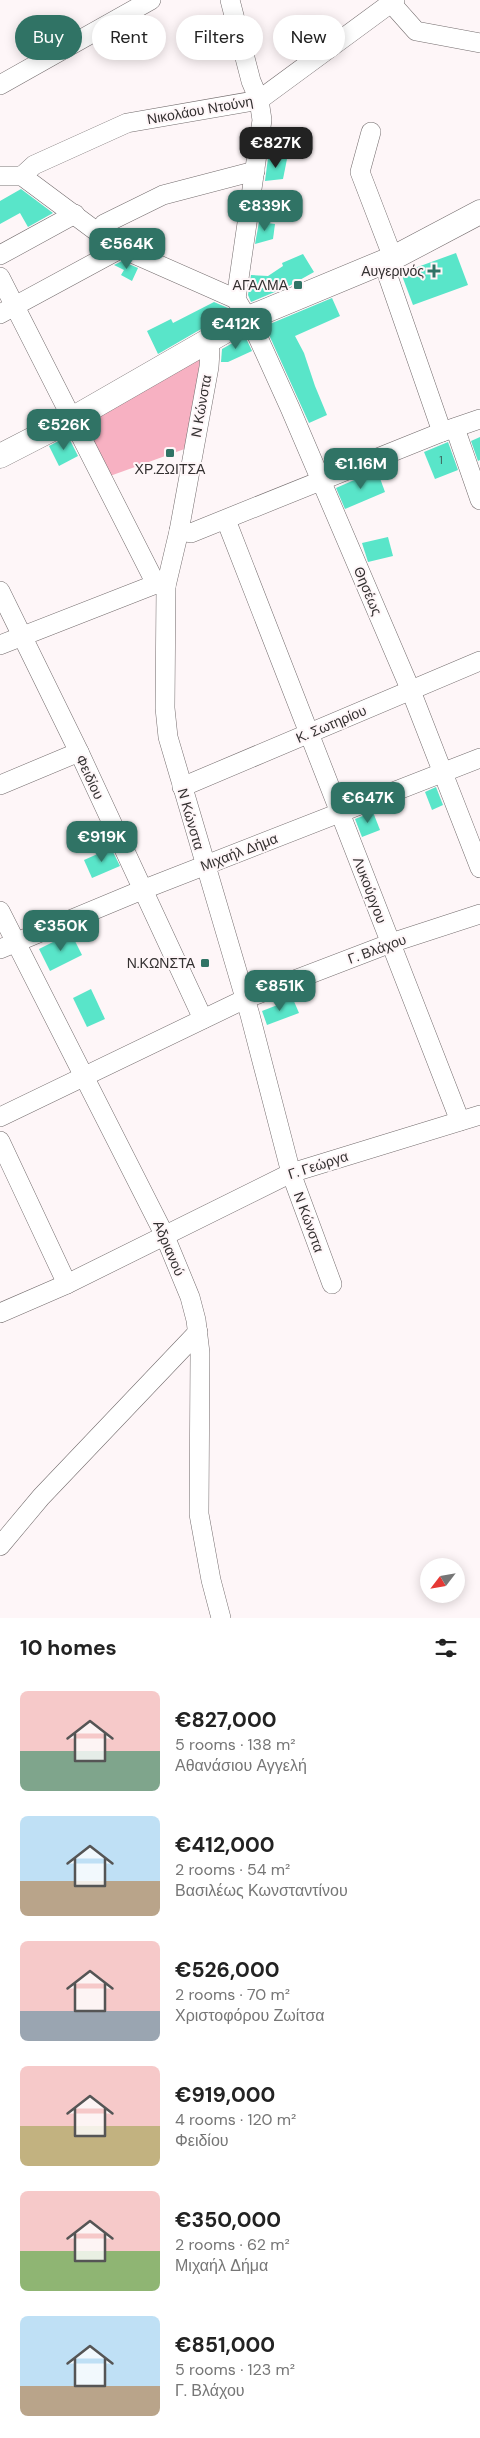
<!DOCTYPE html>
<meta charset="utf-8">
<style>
:root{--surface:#fff;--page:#f6f6f6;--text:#222;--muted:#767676;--accent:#307365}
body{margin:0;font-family:"DM Sans",sans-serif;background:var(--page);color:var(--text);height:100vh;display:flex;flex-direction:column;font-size:19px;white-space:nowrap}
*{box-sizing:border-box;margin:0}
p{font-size:16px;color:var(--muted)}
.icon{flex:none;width:28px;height:28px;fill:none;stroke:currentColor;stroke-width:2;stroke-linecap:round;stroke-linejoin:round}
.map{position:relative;height:1618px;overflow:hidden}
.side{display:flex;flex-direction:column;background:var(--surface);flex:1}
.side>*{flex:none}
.banner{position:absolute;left:15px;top:15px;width:450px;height:45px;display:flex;gap:10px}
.needle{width:32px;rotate:239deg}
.fabs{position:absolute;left:420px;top:1558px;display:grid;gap:10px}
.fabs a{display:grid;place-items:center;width:45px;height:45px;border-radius:50%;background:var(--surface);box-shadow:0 2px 12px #0003;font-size:25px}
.price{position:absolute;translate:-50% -42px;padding:0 11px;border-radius:10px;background:var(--accent);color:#fff;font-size:16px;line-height:32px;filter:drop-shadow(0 1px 2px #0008)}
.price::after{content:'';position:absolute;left:50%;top:30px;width:15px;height:11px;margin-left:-8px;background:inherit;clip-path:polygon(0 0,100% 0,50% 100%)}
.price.active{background:#222;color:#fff}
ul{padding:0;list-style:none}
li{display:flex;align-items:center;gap:15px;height:125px;padding:0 20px}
li span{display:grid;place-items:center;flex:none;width:140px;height:100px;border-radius:8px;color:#555}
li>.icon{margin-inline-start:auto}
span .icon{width:60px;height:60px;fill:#fffc;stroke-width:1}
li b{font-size:21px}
h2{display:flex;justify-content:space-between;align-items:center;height:60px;padding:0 20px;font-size:21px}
.pill{padding:0 18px;border-radius:22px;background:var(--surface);box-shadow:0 2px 12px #0003;font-size:18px;line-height:45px}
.pill.active{background:var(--accent);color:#fff}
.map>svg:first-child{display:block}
.green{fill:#f7b1c2}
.building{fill:#59e5c9}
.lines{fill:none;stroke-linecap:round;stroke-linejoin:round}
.minor-casing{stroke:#736c6d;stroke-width:20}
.major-casing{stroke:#736c6d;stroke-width:25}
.minor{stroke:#fff;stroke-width:19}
.major{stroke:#fff;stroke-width:24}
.poi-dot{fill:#307365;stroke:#fef6f8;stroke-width:2}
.labels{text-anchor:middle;stroke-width:4;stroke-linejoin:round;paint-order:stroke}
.number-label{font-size:11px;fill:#3c5d56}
.street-label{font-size:14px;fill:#333030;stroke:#fef6f8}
.poi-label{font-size:14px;fill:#333030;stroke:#fef6f8;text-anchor:end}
</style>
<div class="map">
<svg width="480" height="1618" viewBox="0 0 480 1618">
<rect width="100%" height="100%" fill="#fef6f8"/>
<path class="green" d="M203,354L190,447L110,476L80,419Z"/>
<g class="building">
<path d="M268,158L287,159L283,179L265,181Z"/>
<path d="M21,189L53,213L28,227L20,213L0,224V201Z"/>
<path d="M259,222L275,224L273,239L255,244Z"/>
<path d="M456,253L468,285L413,305L401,273Z"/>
<path d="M303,254L314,272L289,286L251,302L248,295L251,275L268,276L283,266L282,263Z"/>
<path d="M122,261L138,268L132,281L121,275L124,270L114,265Z"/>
<path d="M332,298L340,316L295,336L304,353L315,386L327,415L309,423L265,326Z"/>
<path d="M214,302L228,308L227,314L158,354L147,331L171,319L173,323Z"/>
<path d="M245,336L252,351L228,362H221L222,349Z"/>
<path d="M68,436L78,456L59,466L49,446Z"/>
<path d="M480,437V460L478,461L471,441Z"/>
<path d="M448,442L458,470L435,479L424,452Z"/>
<path d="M377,470L385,492L345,509L336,488Z"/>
<path d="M388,537L393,556L368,562L362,543Z"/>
<path d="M436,787L443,805L432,810L425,792Z"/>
<path d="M373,812L380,830L362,837L355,819Z"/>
<path d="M111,848L120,866L92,878L84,860Z"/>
<path d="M71,933L82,955L50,971L39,949Z"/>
<path d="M91,989L105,1019L87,1027L73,998Z"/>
<path d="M293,999L299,1013L267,1025L262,1011Z"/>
</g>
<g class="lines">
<defs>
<g id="minor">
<path d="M230,0L251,81L259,100L262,120L236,299L256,333L290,408L411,691L480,868"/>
<path d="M392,4L416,31L480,43"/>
<path d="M0,85L151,0"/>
<path d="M371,132L360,172L393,258"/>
<path d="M0,176H22L116,246L236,299"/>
<path d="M22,176L34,165L127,123L259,100L395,0"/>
<path d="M99,232L104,224L163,195L255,171"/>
<path d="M0,255L75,214"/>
<path d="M383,262L442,432"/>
<path d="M0,277L156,584"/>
<path d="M0,314L122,248"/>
<path d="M205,341L210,351L209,367L179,531L166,586L165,708L168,737L250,1015L291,1173L332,1284"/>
<path d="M455,428L480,500"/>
<path d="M226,520L460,1121"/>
<path d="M179,531L191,533L442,432L480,419"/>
<path d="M0,591L79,752L203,1019"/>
<path d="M0,645L156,584L166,586"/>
<path d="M0,785L79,752"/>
<path d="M182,787L480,661"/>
<path d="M0,911L164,1234L190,1297L196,1320L200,1353L199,1514L211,1580L221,1618"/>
<path d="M0,949L142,890L480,758"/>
<path d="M0,1117L245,999L391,943L480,914"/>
<path d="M0,1141L67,1284"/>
<path d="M0,1313L67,1284L291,1173L480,1115"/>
<path d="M0,1546L41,1497L198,1332"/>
</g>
<path id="major" d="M0,456L72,419L246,319L393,258L480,212"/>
</defs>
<use href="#minor" class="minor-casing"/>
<use href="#major" class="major-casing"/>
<use href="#minor" class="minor"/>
<use href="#major" class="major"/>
</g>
<g class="poi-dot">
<path d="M431.5 263.5h5v5h5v5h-5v5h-5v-5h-5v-5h5z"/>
<rect x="293" y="280" width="10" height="10" rx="2.5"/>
<rect x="165" y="448" width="10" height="10" rx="2.5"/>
<rect x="200" y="958" width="10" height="10" rx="2.5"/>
</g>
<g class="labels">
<g class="number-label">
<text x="441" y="464">1</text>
</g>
<g class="street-label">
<text transform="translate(200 110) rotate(-10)" y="5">Νικολάου Ντούνη</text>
<text transform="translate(201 406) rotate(-80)" y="5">Ν Κώνστα</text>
<text transform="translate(368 591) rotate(67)" y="5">Θησέως</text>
<text transform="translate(331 724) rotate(-23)" y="5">Κ. Σωτηρίου</text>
<text transform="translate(90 777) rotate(65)" y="5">Φειδίου</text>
<text transform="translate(191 819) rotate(74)" y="5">Ν Κώνστα</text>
<text transform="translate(239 852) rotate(-21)" y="5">Μιχαήλ Δήμα</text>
<text transform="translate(370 890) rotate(69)" y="5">Λυκούργου</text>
<text transform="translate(377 949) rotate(-20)" y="5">Γ. Βλάχου</text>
<text transform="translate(318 1165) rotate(-18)" y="5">Γ. Γεώργα</text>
<text transform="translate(309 1222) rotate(70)" y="5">Ν Κώνστα</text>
<text transform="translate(169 1248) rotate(67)" y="5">Αδριανού</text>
</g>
<g class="poi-label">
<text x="424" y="276">Αυγερινός</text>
<text x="288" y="290">ΑΓΑΛΜΑ</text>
<text x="170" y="474" text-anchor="middle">ΧΡ.ΖΩΙΤΣΑ</text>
<text x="195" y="968">Ν.ΚΩΝΣΤΑ</text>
</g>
</g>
</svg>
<div class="fabs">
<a><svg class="needle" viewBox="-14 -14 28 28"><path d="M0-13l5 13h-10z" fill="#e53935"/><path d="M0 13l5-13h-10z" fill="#767676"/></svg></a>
</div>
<b class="price active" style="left:276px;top:169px">€827K</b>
<b class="price" style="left:265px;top:232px">€839K</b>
<b class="price" style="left:127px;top:270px">€564K</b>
<b class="price" style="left:236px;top:350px">€412K</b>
<b class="price" style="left:64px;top:451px">€526K</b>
<b class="price" style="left:361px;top:490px">€1.16M</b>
<b class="price" style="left:368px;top:824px">€647K</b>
<b class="price" style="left:102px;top:863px">€919K</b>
<b class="price" style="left:61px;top:952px">€350K</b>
<b class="price" style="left:280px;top:1012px">€851K</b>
<div class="banner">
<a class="pill active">Buy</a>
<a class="pill">Rent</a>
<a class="pill">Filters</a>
<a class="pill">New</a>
</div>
</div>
<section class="side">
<h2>10 homes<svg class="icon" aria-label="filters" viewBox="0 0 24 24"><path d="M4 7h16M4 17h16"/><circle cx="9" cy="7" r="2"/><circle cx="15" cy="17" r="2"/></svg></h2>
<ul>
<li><span style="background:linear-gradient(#f6c9c9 60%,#7fa58c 0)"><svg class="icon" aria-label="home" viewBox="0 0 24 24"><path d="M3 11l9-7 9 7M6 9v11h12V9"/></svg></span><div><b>€827,000</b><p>5 rooms · 138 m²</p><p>Αθανάσιου Αγγελή</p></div></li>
<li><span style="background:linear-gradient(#bfe0f5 65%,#b9a48a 0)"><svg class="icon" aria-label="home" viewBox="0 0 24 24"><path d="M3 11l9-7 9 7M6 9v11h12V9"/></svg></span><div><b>€412,000</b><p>2 rooms · 54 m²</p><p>Βασιλέως Κωνσταντίνου</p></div></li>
<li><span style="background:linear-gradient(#f6c9c9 70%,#9aa5b1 0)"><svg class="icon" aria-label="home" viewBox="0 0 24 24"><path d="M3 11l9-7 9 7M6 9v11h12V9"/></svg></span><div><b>€526,000</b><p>2 rooms · 70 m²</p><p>Χριστοφόρου Ζωίτσα</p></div></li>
<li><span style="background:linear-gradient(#f6c9c9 60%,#c2b280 0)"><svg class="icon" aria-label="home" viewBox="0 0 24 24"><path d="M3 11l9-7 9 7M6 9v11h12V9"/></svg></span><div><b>€919,000</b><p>4 rooms · 120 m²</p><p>Φειδίου</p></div></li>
<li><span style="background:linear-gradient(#f6c9c9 60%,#8fb573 0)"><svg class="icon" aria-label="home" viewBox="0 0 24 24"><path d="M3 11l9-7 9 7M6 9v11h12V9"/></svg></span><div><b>€350,000</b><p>2 rooms · 62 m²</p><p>Μιχαήλ Δήμα</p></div></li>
<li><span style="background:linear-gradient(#bfe0f5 70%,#b9a48a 0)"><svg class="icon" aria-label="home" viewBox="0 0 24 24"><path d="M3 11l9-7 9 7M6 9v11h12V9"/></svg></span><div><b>€851,000</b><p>5 rooms · 123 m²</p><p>Γ. Βλάχου</p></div></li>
</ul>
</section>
